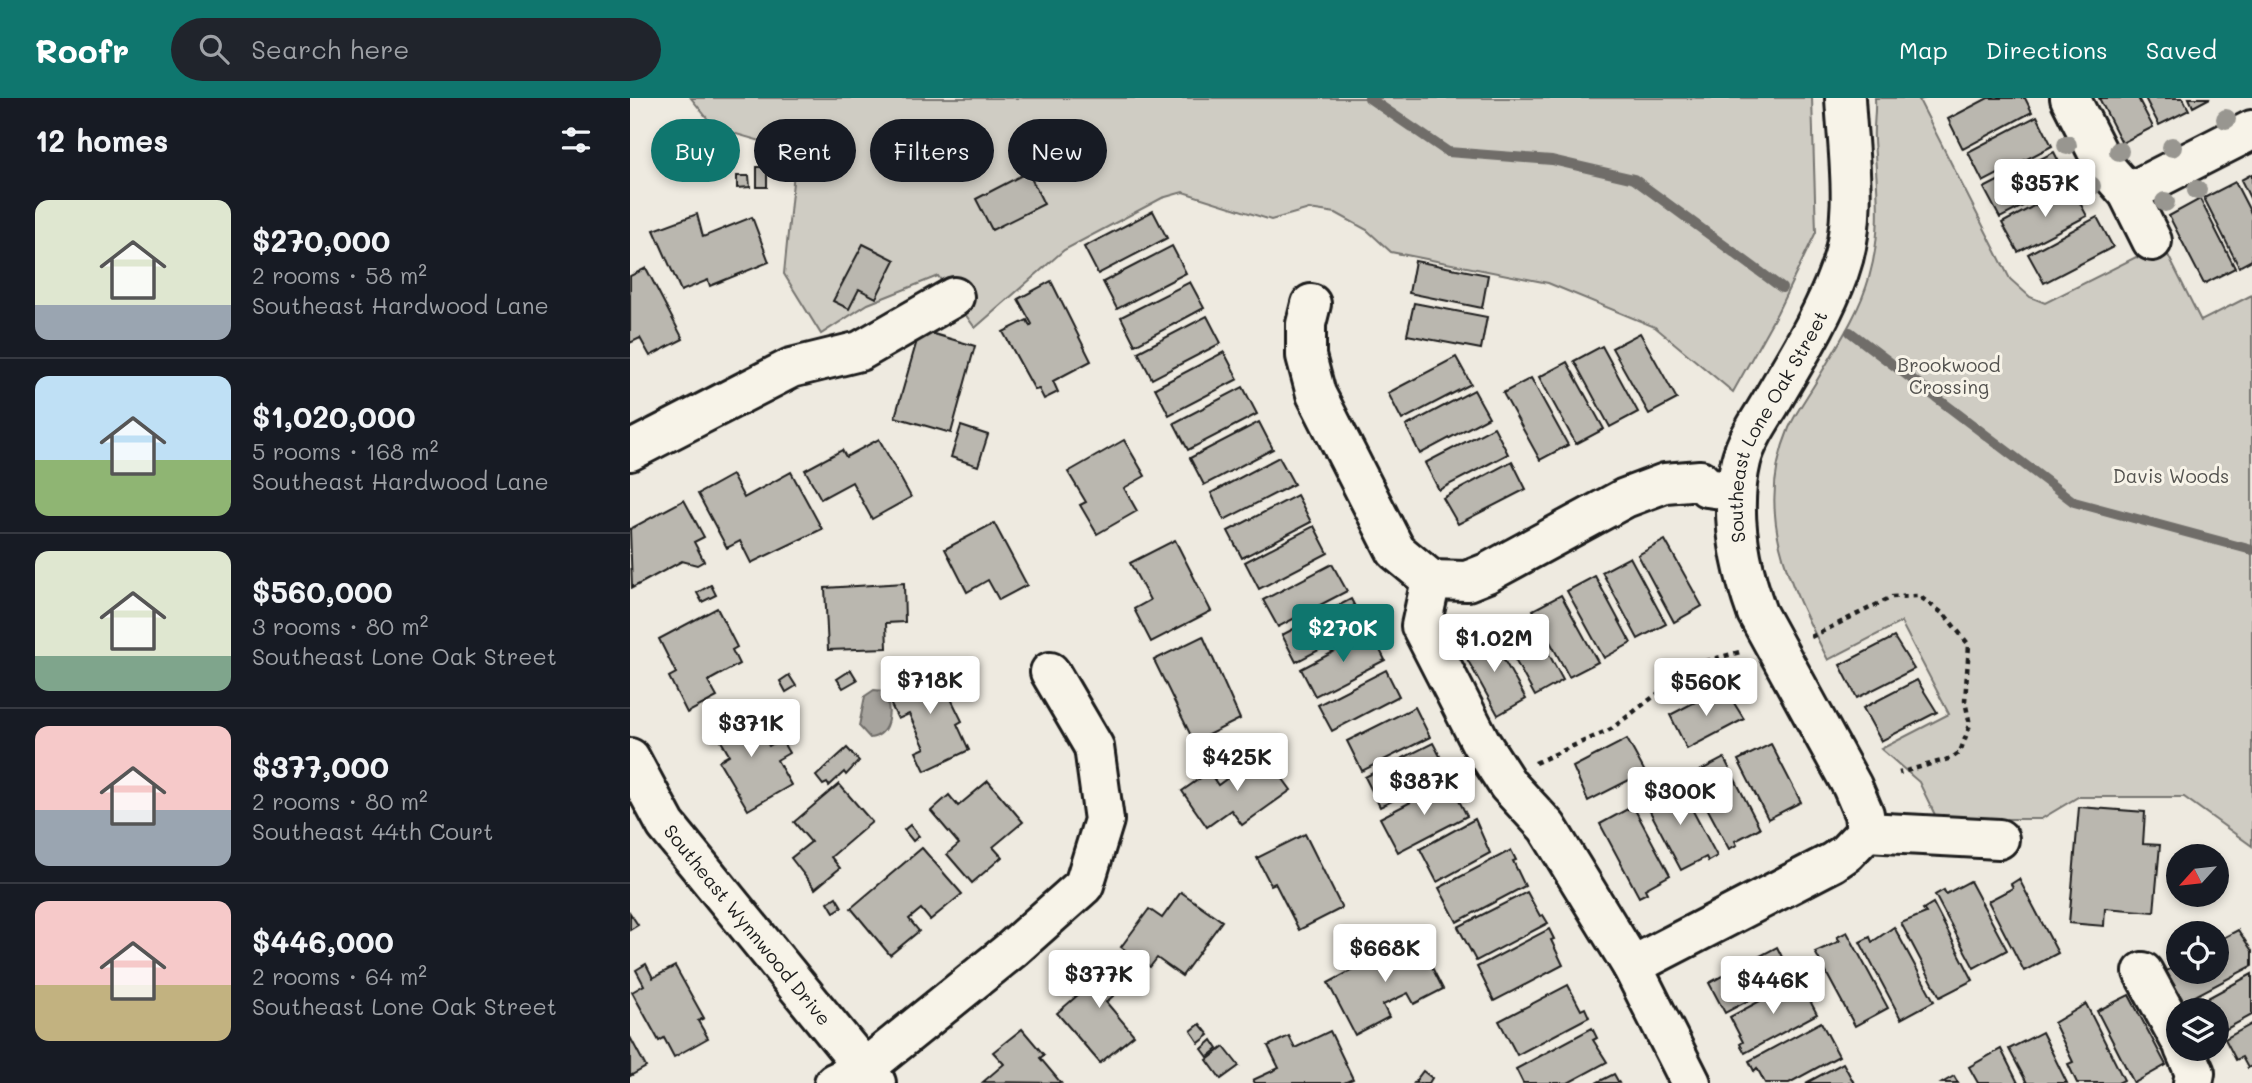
<!DOCTYPE html>
<meta charset="utf-8">
<style>
:root{--surface:#171b24;--page:#20242c;--text:#f1f3f6;--muted:#9ea1a6;--line:#363941;--accent:#0f766e}
body{margin:0;font-family:Mali,sans-serif;background:var(--page);color:var(--text);height:100vh;display:flex;flex-direction:column;font-size:26px;white-space:nowrap}
*{box-sizing:border-box;margin:0}
p{font-size:23px;color:var(--muted)}
.icon{flex:none;width:38px;height:38px;fill:none;stroke:currentColor;stroke-width:2;stroke-linecap:round;stroke-linejoin:round}
.map{position:relative;flex:1;overflow:hidden}
.side{display:flex;flex-direction:column;background:var(--surface);width:630px}
.side>*{flex:none}
.banner{position:absolute;left:21px;top:21px;width:665px;height:63px;display:flex;gap:14px}
.needle{width:46px;rotate:243deg}
.buttons{position:absolute;left:1536px;top:746px;display:grid;gap:14px}
.buttons a{display:grid;place-items:center;width:63px;height:63px;border-radius:50%;background:var(--surface);box-shadow:0 4px 10px #0003;font-size:35px}
.price{position:absolute;translate:-50% -60px;padding:0 16px;border-radius:7px;background:#fff;color:#222;font-size:23px;line-height:46px;filter:drop-shadow(0 2px 4px #0008)}
.price::after{content:'';position:absolute;left:50%;top:42px;width:21px;height:16px;margin-left:-10px;background:inherit;clip-path:polygon(0 0,100% 0,50% 100%)}
.price.on{background:var(--accent);color:#fff}
ul{padding:0;list-style:none}
li{display:flex;align-items:center;gap:21px;height:175px;padding:0 35px}
li+li{border-top:2px solid var(--line)}
li span{display:grid;place-items:center;flex:none;width:196px;height:140px;border-radius:14px;color:#555}
li>.icon{margin-inline-start:auto}
span .icon{width:84px;height:84px;fill:#fffc;stroke-width:1}
li b{font-size:30px}
h2{display:flex;justify-content:space-between;align-items:center;height:84px;padding:0 35px;font-size:30px}
.pill{padding:0 24px;border-radius:32px;background:var(--surface);box-shadow:0 4px 10px #0003;font-size:24px;line-height:63px}
.pill.on{background:var(--accent);color:#fff}
header{display:flex;align-items:center;gap:42px;box-sizing:border-box;height:98px;padding:0 35px;background:var(--accent);color:#fff}
header strong{font-size:33px}
nav{display:flex;gap:38px;margin-inline-start:auto;font-size:24px}
.search{width:490px;height:63px;background:var(--page);display:flex;align-items:center;gap:18px;box-sizing:border-box;padding:0 24px;border-radius:38px;color:var(--muted);font-size:26px}
main{display:flex;flex:1;min-height:0}
.map>svg:first-child{display:block}
.green{fill:#cfccc3;stroke:#767470;stroke-width:2}
.water{fill:#a6a39d;stroke:#6f6d69;stroke-width:2}
.lines{fill:none;stroke-linecap:round;stroke-linejoin:round}
.stream{stroke:#6f6d69;stroke-width:10}
.building{fill:#bab7af;stroke:#1c1c1c;stroke-width:2}
.minor-casing{stroke:#1c1c1c;stroke-width:44}
.path{stroke:#1c1c1c;stroke-width:4.5;stroke-dasharray:5 5;stroke-linecap:butt}
.minor{stroke:#f7f3e8;stroke-width:38}
.tree{fill:#989690}
.labels{text-anchor:middle;stroke-width:6;stroke-linejoin:round;paint-order:stroke}
.park-label{font-size:19px;fill:#52514e;stroke:#f7f3e8}
.street-label{font-size:19px;fill:#1c1c1c;stroke:#f7f3e8}
</style>
<header>
<strong>Roofr</strong>
<div class="search"><svg class="icon" aria-label="search" viewBox="0 0 24 24"><circle cx="10" cy="10" r="6"/><path d="M15 15l6 6"/></svg>Search here</div>
<nav><a>Map</a><a>Directions</a><a>Saved</a></nav>
</header>
<main>
<section class="side">
<h2>12 homes<svg class="icon" aria-label="filters" viewBox="0 0 24 24"><path d="M4 7h16M4 17h16"/><circle cx="9" cy="7" r="2"/><circle cx="15" cy="17" r="2"/></svg></h2>
<ul>
<li><span style="background:linear-gradient(#dfe7d0 75%,#9aa5b1 0)"><svg class="icon" aria-label="home" viewBox="0 0 24 24"><path d="M3 11l9-7 9 7M6 9v11h12V9"/></svg></span><div><b>$270,000</b><p>2 rooms · 58 m²</p><p>Southeast Hardwood Lane</p></div></li>
<li><span style="background:linear-gradient(#bfe0f5 60%,#8fb573 0)"><svg class="icon" aria-label="home" viewBox="0 0 24 24"><path d="M3 11l9-7 9 7M6 9v11h12V9"/></svg></span><div><b>$1,020,000</b><p>5 rooms · 168 m²</p><p>Southeast Hardwood Lane</p></div></li>
<li><span style="background:linear-gradient(#dfe7d0 75%,#7fa58c 0)"><svg class="icon" aria-label="home" viewBox="0 0 24 24"><path d="M3 11l9-7 9 7M6 9v11h12V9"/></svg></span><div><b>$560,000</b><p>3 rooms · 80 m²</p><p>Southeast Lone Oak Street</p></div></li>
<li><span style="background:linear-gradient(#f6c9c9 60%,#9aa5b1 0)"><svg class="icon" aria-label="home" viewBox="0 0 24 24"><path d="M3 11l9-7 9 7M6 9v11h12V9"/></svg></span><div><b>$377,000</b><p>2 rooms · 80 m²</p><p>Southeast 44th Court</p></div></li>
<li><span style="background:linear-gradient(#f6c9c9 60%,#c2b280 0)"><svg class="icon" aria-label="home" viewBox="0 0 24 24"><path d="M3 11l9-7 9 7M6 9v11h12V9"/></svg></span><div><b>$446,000</b><p>2 rooms · 64 m²</p><p>Southeast Lone Oak Street</p></div></li>
</ul>
</section>
<div class="map">
<svg width="1622" height="985" viewBox="0 0 1622 985">
<rect width="100%" height="100%" fill="#eeeae0"/>
<filter id="ink" filterUnits="userSpaceOnUse"><feTurbulence type="fractalNoise" baseFrequency=".0143" numOctaves="2"/><feDisplacementMap in="SourceGraphic" scale="14" xChannelSelector="R" yChannelSelector="G"/><feConvolveMatrix kernelMatrix="1 2 1 2 8 2 1 2 1" color-interpolation-filters="sRGB"/></filter>
<g filter="url(#ink)">
<g class="green">
<path d="M61,0H1182L1186,134L1147,215L1103,294L1025,229L918,185L761,154L737,132L706,115L679,111L641,122L553,94L532,100L434,152L345,230L308,178L238,206L191,236L154,176L166,53L85,30Z"/>
<path d="M1245,0H1296L1289,2L1380,181L1400,199L1415,205L1506,159L1519,163L1537,155L1571,223L1622,197V748L1554,699H1448L1411,721H1307L1289,684L1251,651L1319,616L1271,524L1198,562C1159,485 1123,416 1159,330C1166,314 1177,299 1186,284C1205,251 1229,216 1239,180C1253,131 1247,91 1244,42C1243,28 1246,14 1245,0Z"/>
</g>
<path class="water" d="M244,592L253,593C262,608 262,637 240,640L229,628L235,598Z"/>
<g class="lines">
<g class="stream">
<path d="M739,0L818,54L922,62L1004,81L1152,190"/>
<path d="M1220,234L1444,404L1622,452"/>
</g>
</g>
<g class="building">
<path d="M1358,0H1395L1402,14L1333,51L1318,21Z"/>
<path d="M1469,0H1508L1523,29L1492,45Z"/>
<path d="M1515,0H1553L1559,12L1529,27Z"/>
<path d="M1559,0H1580L1563,9Z"/>
<path d="M1407,18L1422,48L1353,84L1338,54Z"/>
<path d="M1424,54L1439,84L1370,120L1354,90Z"/>
<rect x="127" y="69" width="10" height="20"/>
<path d="M398,74L414,106L362,132L346,101Z"/>
<path d="M1622,76V104L1611,82Z"/>
<path d="M107,78H119L120,89L107,90Z"/>
<path d="M1605,84L1622,117V162L1609,169L1574,100Z"/>
<path d="M1441,88L1457,118L1388,154L1372,125Z"/>
<path d="M1570,101L1605,170L1574,186L1539,118Z"/>
<path d="M523,113L537,140L468,176L454,149Z"/>
<path d="M67,116L73,139L122,119L139,164L80,188L78,182L51,193L24,132Z"/>
<path d="M1467,119L1483,149L1414,185L1398,156Z"/>
<path d="M233,146L265,162L246,200L229,191L219,211L203,203Z"/>
<path d="M542,148L556,175L487,211L473,184Z"/>
<path d="M785,163L858,177L852,210L779,195Z"/>
<path d="M16,170L53,241L20,258L10,240L0,245V178Z"/>
<path d="M421,183L461,263L423,283L428,294L414,301L409,291L405,292L373,234L397,222L400,228L402,226L388,201Z"/>
<path d="M560,184L574,210L505,247L491,219Z"/>
<path d="M784,205L857,219L851,251L777,237Z"/>
<path d="M577,218L591,245L522,281L508,254Z"/>
<path d="M290,232L345,248L321,335L265,319Z"/>
<path d="M1010,235L1047,301L1019,316L982,250Z"/>
<path d="M972,248L1008,314L980,329L944,263Z"/>
<path d="M594,254L608,281L539,317L525,290Z"/>
<path d="M826,259L841,286L772,322L758,295Z"/>
<path d="M937,264L974,331L946,346L909,279Z"/>
<path d="M901,280L938,347L910,362L873,295Z"/>
<path d="M613,289L627,316L558,352L544,325Z"/>
<path d="M844,292L859,319L790,356L776,328Z"/>
<path d="M629,324L643,351L574,387L560,360Z"/>
<path d="M331,328L358,337L348,368L321,359Z"/>
<path d="M864,329L878,356L809,392L795,365Z"/>
<path d="M249,341L281,399L242,421L222,384L191,401L175,372L212,352L216,359Z"/>
<path d="M494,342L515,378L494,390L507,413L467,436L450,407L456,404L438,374Z"/>
<path d="M649,359L664,386L594,422L581,395Z"/>
<path d="M882,363L896,391L828,426L813,400Z"/>
<path d="M161,374L192,431L121,465L110,443L97,450L68,396L102,377L114,400Z"/>
<path d="M667,397L681,424L612,460L598,433Z"/>
<path d="M54,402L74,439L64,444L74,463L67,467L52,463L2,490L0,431Z"/>
<path d="M364,425L397,487L369,502L358,482L337,494L315,451Z"/>
<path d="M684,428L698,455L629,491L615,464Z"/>
<path d="M545,442L581,513L521,544L504,511L520,502L500,465Z"/>
<path d="M1035,442L1072,508L1044,524L1008,457Z"/>
<path d="M1000,459L1036,526L1008,541L972,474Z"/>
<path d="M702,466L717,493L648,529L633,502Z"/>
<path d="M965,478L1001,545L974,560L937,493Z"/>
<path d="M274,485L275,524L256,525L257,550L198,552L195,490Z"/>
<path d="M81,487L86,497L72,504L67,495Z"/>
<path d="M931,497L968,564L939,579L903,512Z"/>
<path d="M721,501L735,528L666,564L652,537Z"/>
<path d="M87,510L107,549L102,552L109,566L78,583L87,599L57,615L39,579L46,575L29,541Z"/>
<path d="M897,516L933,582L905,598L868,531Z"/>
<path d="M741,534L755,562L685,598L671,571Z"/>
<path d="M859,535L896,601L868,617L831,550Z"/>
<path d="M573,538L610,621L564,644L524,562Z"/>
<path d="M1264,539L1284,571L1227,600L1210,567Z"/>
<path d="M305,568L332,623L327,626L339,652L295,673L286,654L295,650L279,616L268,621L254,593Z"/>
<path d="M221,572L227,582L213,590L207,581Z"/>
<path d="M756,572L769,598L702,633L688,607Z"/>
<path d="M159,577L166,588L156,594L150,583Z"/>
<path d="M1287,582L1307,614L1251,643L1233,610Z"/>
<path d="M1094,589L1114,621L1057,651L1040,617Z"/>
<path d="M116,609L139,648L151,641L159,655L147,662L161,687L118,712L89,663L99,657L83,629Z"/>
<path d="M785,609L800,639L732,673L717,643Z"/>
<path d="M997,641L1015,674L958,703L943,669Z"/>
<path d="M803,645L819,675L750,709L735,679Z"/>
<path d="M1141,646L1171,704L1138,721L1108,662Z"/>
<path d="M217,650L229,663L216,677L214,674L199,688L197,685L193,687L186,678Z"/>
<path d="M637,659L661,692L612,727L601,712L577,729L552,693L579,674L588,687L610,671L613,676Z"/>
<path d="M1094,660L1130,730L1105,743L1107,747L1099,751L1060,678Z"/>
<path d="M823,682L828,691L824,693L837,718L768,754L750,720Z"/>
<path d="M358,683L393,724L363,749L372,759L342,785L317,756L329,746L301,713L319,697L328,708Z"/>
<path d="M1048,685L1087,758L1078,763L1076,759L1051,772L1014,702Z"/>
<path d="M209,686L242,724L201,759L210,770L185,791L161,760L181,744L164,724Z"/>
<path d="M1003,708L1040,777L1015,791L1017,795L1009,799L970,726Z"/>
<path d="M1449,709L1515,714L1513,746L1530,747L1524,814L1475,810L1474,828L1439,825Z"/>
<path d="M845,721L860,755L807,784L790,751Z"/>
<path d="M280,727L289,738L283,743L274,732Z"/>
<path d="M675,736L712,810L669,832L645,785L641,787L627,760Z"/>
<path d="M292,750L332,796L300,822L291,811L279,821L289,833L260,857L221,810Z"/>
<path d="M881,752L886,762L883,763L895,788L827,824L809,790Z"/>
<path d="M1389,781L1428,855L1394,873L1358,803L1383,790L1381,786Z"/>
<path d="M1340,783L1377,852L1344,870L1305,797L1314,792L1316,796Z"/>
<path d="M551,794L592,823L552,878L527,860L520,869L491,849L519,811L532,820Z"/>
<path d="M897,794L910,818L913,817L918,825L846,863L828,829Z"/>
<path d="M206,799L212,809L204,814L198,804Z"/>
<path d="M1303,805L1343,882L1310,899L1271,825L1296,815L1293,811Z"/>
<path d="M0,815L8,827L0,832Z"/>
<path d="M1264,829L1304,903L1271,921L1230,844L1240,839L1242,844Z"/>
<path d="M919,831L924,841L921,842L933,867L864,903L847,869Z"/>
<path d="M1608,832L1622,853V868L1554,904L1536,873L1549,867V873H1587V843Z"/>
<path d="M1217,834L1258,910L1225,928L1185,854L1210,843L1207,839Z"/>
<path d="M786,838L813,891L784,906L778,895L753,907L759,919L725,937L698,885Z"/>
<path d="M1147,849L1162,879L1095,915L1079,885Z"/>
<path d="M480,856L502,882L476,904L504,937L470,965L427,915L455,891L449,884Z"/>
<path d="M16,866L23,880L45,868L74,920L68,923L78,940L44,959L34,940L29,943L2,894L14,887L6,872Z"/>
<path d="M1622,876V917L1591,934L1587,928V912H1582L1576,901Z"/>
<path d="M1169,882L1187,916L1115,955L1110,946L1113,944L1100,919Z"/>
<path d="M938,887L951,912L955,910L959,919L887,957L869,923Z"/>
<path d="M1499,897L1536,967L1504,985L1467,913Z"/>
<path d="M1456,906L1494,982L1488,985H1447L1438,966L1443,964L1424,925Z"/>
<path d="M1191,924L1209,958L1159,985H1135L1127,970L1124,973L1119,963Z"/>
<path d="M570,926L579,937L569,945L561,933Z"/>
<path d="M1622,926V968L1618,970L1612,959L1606,962L1595,941Z"/>
<path d="M962,930L967,940L963,942L977,964L938,985H893L886,971Z"/>
<path d="M392,931L414,957L410,960L431,985L353,984L374,966L363,954Z"/>
<path d="M700,933L723,981L714,985H625L623,982L649,970L638,948L659,938L665,950Z"/>
<path d="M1412,934L1437,985H1397L1379,951Z"/>
<path d="M0,939L16,969L0,978Z"/>
<path d="M582,942L588,951L578,959L572,951Z"/>
<path d="M594,949L609,968L591,981L577,962Z"/>
<path d="M1371,951L1388,985H1348L1339,969Z"/>
<path d="M1213,965L1224,985H1176Z"/>
<path d="M793,973L802,980L799,985H784Z"/>
<path d="M984,976L989,985H966Z"/>
<path d="M1324,978L1328,985H1312Z"/>
</g>
<g class="lines">
<defs>
<g id="minor">
<path d="M1440,0L1475,69L1498,95L1522,143"/>
<path d="M1498,95L1622,32"/>
<path d="M681,206L676,226V258L686,296L766,453L801,482L837,483L857,475L995,400L1035,385L1070,382L1077,389L1106,393"/>
<path d="M0,353L161,270L230,253L324,199"/>
<path d="M801,482L791,528L851,645L878,687L917,729L1002,868"/>
<path id="s1" d="M0,660L36,727L246,985"/>
<path d="M1236,734L1369,741"/>
<path d="M1513,874L1549,940"/>
<path d="M1554,950L1565,975L1563,985"/>
<path d="M204,985L234,971L380,853L454,787L474,722L464,649L420,574"/>
<path id="s2" d="M1061,985L1002,868L1203,764L1216,755L1236,734L1234,716L1222,688L1127,515C1110,468 1099,413 1111,363C1116,343 1129,324 1140,306C1164,264 1192,221 1209,174C1229,119 1218,57 1215,0"/>
</g>
</defs>
<use href="#minor" class="minor-casing"/>
<g class="path">
<path d="M1181,539L1262,499L1289,498L1315,517L1339,547L1335,603L1340,627L1330,654L1322,660L1269,675"/>
<path d="M905,665L981,631L1068,565L1110,554"/>
</g>
<use href="#minor" class="minor"/>
</g>
<g class="tree">
<circle cx="1596" cy="21" r="10"/>
<circle cx="1437" cy="47" r="10"/>
<circle cx="1542" cy="49" r="10"/>
<circle cx="1489" cy="53" r="10"/>
<circle cx="1461" cy="88" r="10"/>
<circle cx="1567" cy="92" r="10"/>
<circle cx="1535" cy="104" r="10"/>
</g>
</g>
<g class="labels">
<g class="park-label">
<text x="1319" y="274">Brookwood<tspan x="1319" dy="22">Crossing</tspan></text>
<text x="1541" y="385">Davis Woods</text>
</g>
<g class="street-label">
<text dy="7" stroke="none"><textPath href="#s2" startOffset="847">Southeast Lone Oak Street</textPath></text>
<text dy="7" stroke="none"><textPath href="#s1" startOffset="205">Southeast Wynnwood Drive</textPath></text>
</g>
</g>
</svg>
<div class="buttons">
<a><svg class="needle" viewBox="-14 -14 28 28"><path d="M0-13l5 13h-10z" fill="#e53935"/><path d="M0 13l5-13h-10z" fill="#9ea1a6"/></svg></a>
<a><svg class="icon" aria-label="locate" viewBox="0 0 24 24"><circle cx="12" cy="12" r="6"/><path d="M12 2v4M12 18v4M2 12h4M18 12h4"/></svg></a>
<a><svg class="icon" aria-label="layers" viewBox="0 0 24 24"><path d="M12 4l9 5-9 5-9-5zM3 14l9 5 9-5"/></svg></a>
</div>
<b class="price" style="left:1415px;top:121px">$357K</b>
<b class="price on" style="left:713px;top:566px">$270K</b>
<b class="price" style="left:864px;top:576px">$1.02M</b>
<b class="price" style="left:300px;top:618px">$718K</b>
<b class="price" style="left:1076px;top:620px">$560K</b>
<b class="price" style="left:121px;top:661px">$371K</b>
<b class="price" style="left:607px;top:695px">$425K</b>
<b class="price" style="left:794px;top:719px">$387K</b>
<b class="price" style="left:1050px;top:729px">$300K</b>
<b class="price" style="left:755px;top:886px">$668K</b>
<b class="price" style="left:469px;top:912px">$377K</b>
<b class="price" style="left:1143px;top:918px">$446K</b>
<div class="banner">
<a class="pill on">Buy</a>
<a class="pill">Rent</a>
<a class="pill">Filters</a>
<a class="pill">New</a>
</div>
</div>
</main>
